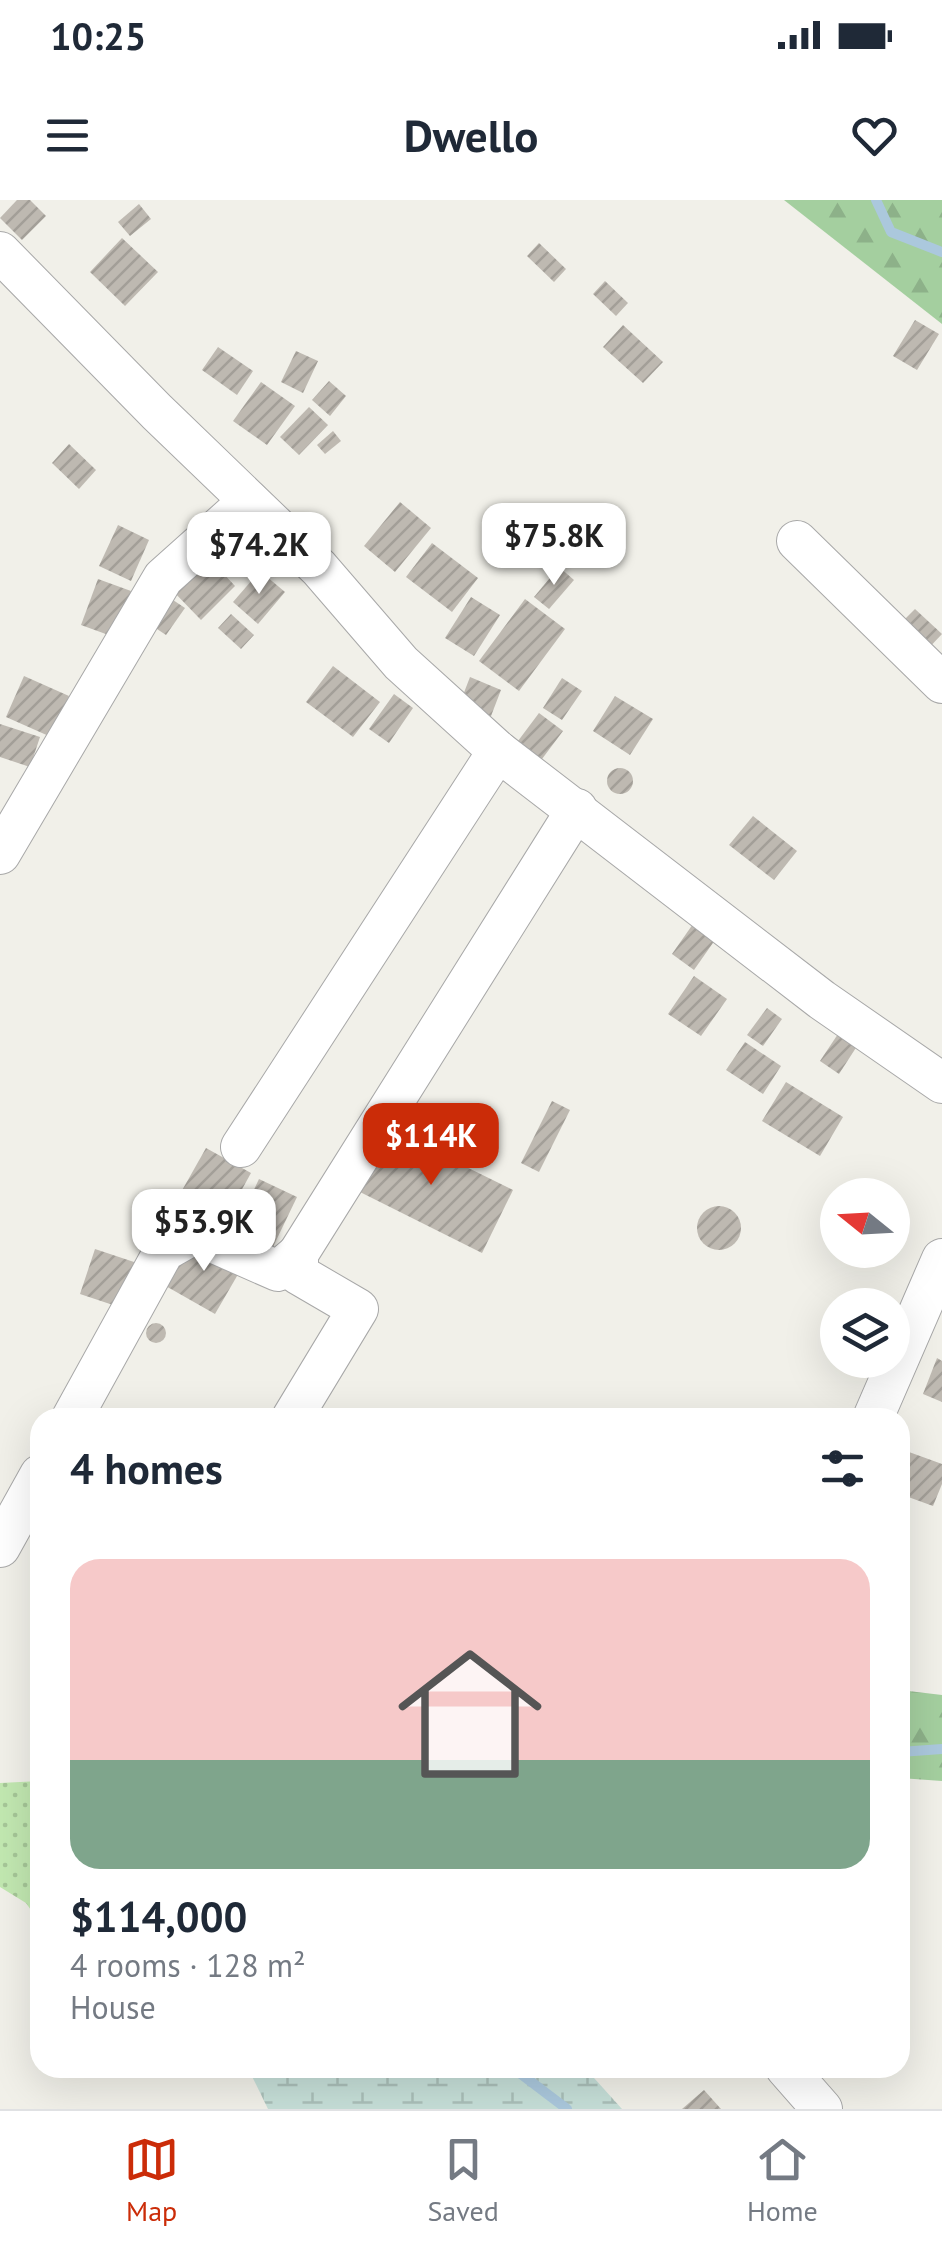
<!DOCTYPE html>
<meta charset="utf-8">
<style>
:root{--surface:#fff;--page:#f2f2f3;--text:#1f2937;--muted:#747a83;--line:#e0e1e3;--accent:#cb2c08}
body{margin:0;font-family:"PT Sans",sans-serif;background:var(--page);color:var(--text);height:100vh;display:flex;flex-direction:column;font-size:38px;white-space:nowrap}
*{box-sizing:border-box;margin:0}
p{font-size:32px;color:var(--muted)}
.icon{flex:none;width:55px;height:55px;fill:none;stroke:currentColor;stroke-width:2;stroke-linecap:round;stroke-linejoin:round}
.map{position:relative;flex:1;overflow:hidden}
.panel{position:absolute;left:30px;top:1208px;width:880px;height:670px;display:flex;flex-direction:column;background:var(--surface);border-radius:30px;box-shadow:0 10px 40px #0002}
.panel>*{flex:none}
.needle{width:65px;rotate:288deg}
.buttons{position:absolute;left:820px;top:978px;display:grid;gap:20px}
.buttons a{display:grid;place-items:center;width:90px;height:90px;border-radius:50%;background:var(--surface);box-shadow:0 10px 40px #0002;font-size:50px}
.price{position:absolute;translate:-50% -85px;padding:0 22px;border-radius:20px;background:#fff;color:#222;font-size:32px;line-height:65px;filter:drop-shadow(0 2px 5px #0008)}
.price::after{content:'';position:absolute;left:50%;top:60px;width:30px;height:22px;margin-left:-15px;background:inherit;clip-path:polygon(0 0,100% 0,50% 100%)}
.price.active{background:var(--accent);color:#fff}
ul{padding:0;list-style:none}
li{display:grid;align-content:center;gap:20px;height:530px;padding:0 40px}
li span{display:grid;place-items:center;height:310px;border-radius:30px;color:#555}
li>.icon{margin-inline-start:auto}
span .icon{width:180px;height:180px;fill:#fffc;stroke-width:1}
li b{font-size:42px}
h2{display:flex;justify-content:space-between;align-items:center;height:120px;padding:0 40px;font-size:42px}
.status{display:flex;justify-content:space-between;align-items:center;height:70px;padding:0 50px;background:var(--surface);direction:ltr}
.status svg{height:28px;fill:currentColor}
header{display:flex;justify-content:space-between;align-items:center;height:130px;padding:0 40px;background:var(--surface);font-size:45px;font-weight:600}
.tabs{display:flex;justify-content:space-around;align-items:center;height:140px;border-top:2px solid var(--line);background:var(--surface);font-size:28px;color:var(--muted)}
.tabs a{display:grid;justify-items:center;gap:5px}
.tabs .active{color:var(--accent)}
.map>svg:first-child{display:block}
.grass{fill:url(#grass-dots)}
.forest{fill:url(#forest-firs)}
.wetland{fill:url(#wetland-marsh)}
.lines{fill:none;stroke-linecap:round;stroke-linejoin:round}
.stream{stroke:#abc8dd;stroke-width:10}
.building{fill:url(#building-hatch)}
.minor-casing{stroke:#a8a8a8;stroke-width:42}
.minor{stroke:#fff;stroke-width:40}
</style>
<div class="status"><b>10:25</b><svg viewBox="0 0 49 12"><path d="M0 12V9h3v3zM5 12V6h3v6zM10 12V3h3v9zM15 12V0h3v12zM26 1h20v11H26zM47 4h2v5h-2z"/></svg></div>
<header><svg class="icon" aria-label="menu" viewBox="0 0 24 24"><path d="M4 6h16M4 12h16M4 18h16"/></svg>Dwello<svg class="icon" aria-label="heart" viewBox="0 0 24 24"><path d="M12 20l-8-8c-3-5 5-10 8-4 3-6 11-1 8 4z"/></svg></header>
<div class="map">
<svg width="942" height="1909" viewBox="0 0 942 1909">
<defs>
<pattern id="grass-dots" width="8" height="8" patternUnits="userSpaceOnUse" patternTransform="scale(2.5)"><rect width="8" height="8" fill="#c2e8b1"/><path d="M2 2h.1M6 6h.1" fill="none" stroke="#a6c798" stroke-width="1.8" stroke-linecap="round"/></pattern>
<pattern id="forest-firs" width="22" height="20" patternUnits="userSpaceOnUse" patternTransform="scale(2.5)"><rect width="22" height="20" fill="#a4cf9f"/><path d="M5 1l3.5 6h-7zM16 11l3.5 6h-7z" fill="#8db189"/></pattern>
<pattern id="wetland-marsh" width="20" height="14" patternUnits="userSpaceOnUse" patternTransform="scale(2.5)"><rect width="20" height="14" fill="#c6dfd8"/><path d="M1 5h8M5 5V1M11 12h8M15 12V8" fill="none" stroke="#aabfb9"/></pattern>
<pattern id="building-hatch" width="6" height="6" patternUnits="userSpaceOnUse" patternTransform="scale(2.5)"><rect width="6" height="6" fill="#beb9b1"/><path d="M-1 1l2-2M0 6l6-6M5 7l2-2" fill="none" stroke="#a39f98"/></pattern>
</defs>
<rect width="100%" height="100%" fill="#f1f0e9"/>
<path class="grass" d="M40,1581V1723L26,1703L0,1687V1583Z"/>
<g class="forest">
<path d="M784,0H942V124Z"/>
<path d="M900,1490L942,1495V1581L900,1578Z"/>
</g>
<path class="wetland" d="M248,1868H585L622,1909H268Z"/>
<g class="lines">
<g class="stream">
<path d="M876,0L891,32L942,52"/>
<path d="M900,1552L942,1549"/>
<path d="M513,1868L567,1909"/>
</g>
</g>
<g class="building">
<path d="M17,0H30L46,16L22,40L0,18Z"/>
<path d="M139,4L151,19L130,36L118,22Z"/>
<path d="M122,38L158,72L125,106L90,72Z"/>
<path d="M539,43L566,69L554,82L527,56Z"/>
<path d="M605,81L628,103L616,116L593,94Z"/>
<path d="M915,120L939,134L917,170L893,156Z"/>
<path d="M623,125L663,162L643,183L603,147Z"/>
<path d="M218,147L253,171L237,195L202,170Z"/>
<path d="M296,151L318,161L303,193L281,182Z"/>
<path d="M329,181L346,196L330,216L312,200Z"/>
<path d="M261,182L295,206L267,245L233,221Z"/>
<path d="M309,207L328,225L299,255L280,237Z"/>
<path d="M333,231L341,241L325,254L317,245Z"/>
<path d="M69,244L96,270L79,289L52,263Z"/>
<path d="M400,302L431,328L395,372L364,346Z"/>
<path d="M118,325L149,340L131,381L99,366Z"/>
<path d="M221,338L238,356L222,372L235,386L201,420L170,388Z"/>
<path d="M432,343L478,378L452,412L406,377Z"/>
<path d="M559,367L574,380L549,409L534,397Z"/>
<path d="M260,371L285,392L258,424L233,402Z"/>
<path d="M98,379L131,391L114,437L81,425Z"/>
<path d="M164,394L185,408L166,435L145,421Z"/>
<path d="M471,397L500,415L474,456L445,438Z"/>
<path d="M525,399L565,429L519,491L479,461Z"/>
<path d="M915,409L942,434L925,452L898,426Z"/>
<path d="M231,414L254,435L241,449L218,428Z"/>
<path d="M333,466L380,502L353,537L306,502Z"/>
<path d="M24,476L69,496L51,537L6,517Z"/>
<path d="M470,477L501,490L491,516L460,503Z"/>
<path d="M562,478L582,491L562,520L543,508Z"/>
<path d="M394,494L413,508L389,543L369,529Z"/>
<path d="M615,496L653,519L630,555L593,531Z"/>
<path d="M539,513L563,531L539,563L515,545Z"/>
<path d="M0,524L40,537L30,567L0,557Z"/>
<circle cx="620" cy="581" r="13"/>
<path d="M753,616L797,651L774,680L729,645Z"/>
<path d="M693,724L715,740L694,770L672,754Z"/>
<path d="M694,776L727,799L701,836L668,814Z"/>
<path d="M767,808L782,819L763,846L747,835Z"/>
<path d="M842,828L861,840L839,874L820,861Z"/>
<path d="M745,842L781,866L763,894L726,870Z"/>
<path d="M786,882L843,917L820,956L762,921Z"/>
<path d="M552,901L570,910L539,972L521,963Z"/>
<path d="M379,924L513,990L482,1053L348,986Z"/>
<path d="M206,948L251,973L225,1020L180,994Z"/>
<path d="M259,979L297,997L272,1049L234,1032Z"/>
<circle cx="719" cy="1028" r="22"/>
<path d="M194,1034L244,1064L215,1114L164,1085Z"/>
<path d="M95,1049L137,1063L122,1108L80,1094Z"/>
<circle cx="156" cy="1133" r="10"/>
<path d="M937,1158L942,1161V1202L923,1194Z"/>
<path d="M909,1252L942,1264V1284L933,1306L900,1294V1277Z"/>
<path d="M704,1890L721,1909H682Z"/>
</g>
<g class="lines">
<defs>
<g id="minor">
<path d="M0,52L157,212L319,368L401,463L498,551L822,800L942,883"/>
<path d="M797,341L942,483"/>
<path d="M0,654L163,378L249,301"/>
<path d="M241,947L498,551"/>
<path d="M72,1218L164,1051L194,1034L278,1071L298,1054"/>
<path d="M292,1218L358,1109L298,1074V1054L577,609"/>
<path d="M873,1218L942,1059"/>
<path d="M0,1347L40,1275"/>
<path d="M786,1868L822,1909"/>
</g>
</defs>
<use href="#minor" class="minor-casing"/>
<use href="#minor" class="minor"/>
</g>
</svg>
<div class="buttons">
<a><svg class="needle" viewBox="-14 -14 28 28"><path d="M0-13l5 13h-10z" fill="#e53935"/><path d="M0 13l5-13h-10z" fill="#747a83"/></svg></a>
<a><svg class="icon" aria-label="layers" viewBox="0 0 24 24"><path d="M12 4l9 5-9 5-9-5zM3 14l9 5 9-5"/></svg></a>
</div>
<b class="price" style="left:554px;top:388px">$75.8K</b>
<b class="price" style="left:259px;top:397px">$74.2K</b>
<b class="price active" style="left:431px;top:988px">$114K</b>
<b class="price" style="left:204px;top:1074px">$53.9K</b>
<section class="panel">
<h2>4 homes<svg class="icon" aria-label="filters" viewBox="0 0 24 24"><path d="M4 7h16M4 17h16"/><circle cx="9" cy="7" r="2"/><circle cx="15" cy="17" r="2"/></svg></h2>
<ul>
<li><span style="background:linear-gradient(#f6c9c9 65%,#7fa58c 0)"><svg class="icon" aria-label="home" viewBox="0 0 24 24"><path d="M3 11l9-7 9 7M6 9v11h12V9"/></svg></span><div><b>$114,000</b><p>4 rooms · 128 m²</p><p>House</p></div></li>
</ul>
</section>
</div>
<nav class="tabs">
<a class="active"><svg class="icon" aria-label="map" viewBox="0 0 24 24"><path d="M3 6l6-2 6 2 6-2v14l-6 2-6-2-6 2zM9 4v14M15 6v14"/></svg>Map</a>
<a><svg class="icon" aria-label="saved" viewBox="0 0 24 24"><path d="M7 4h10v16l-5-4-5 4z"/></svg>Saved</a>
<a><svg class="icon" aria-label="home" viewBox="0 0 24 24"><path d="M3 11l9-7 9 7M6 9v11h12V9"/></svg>Home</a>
</nav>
